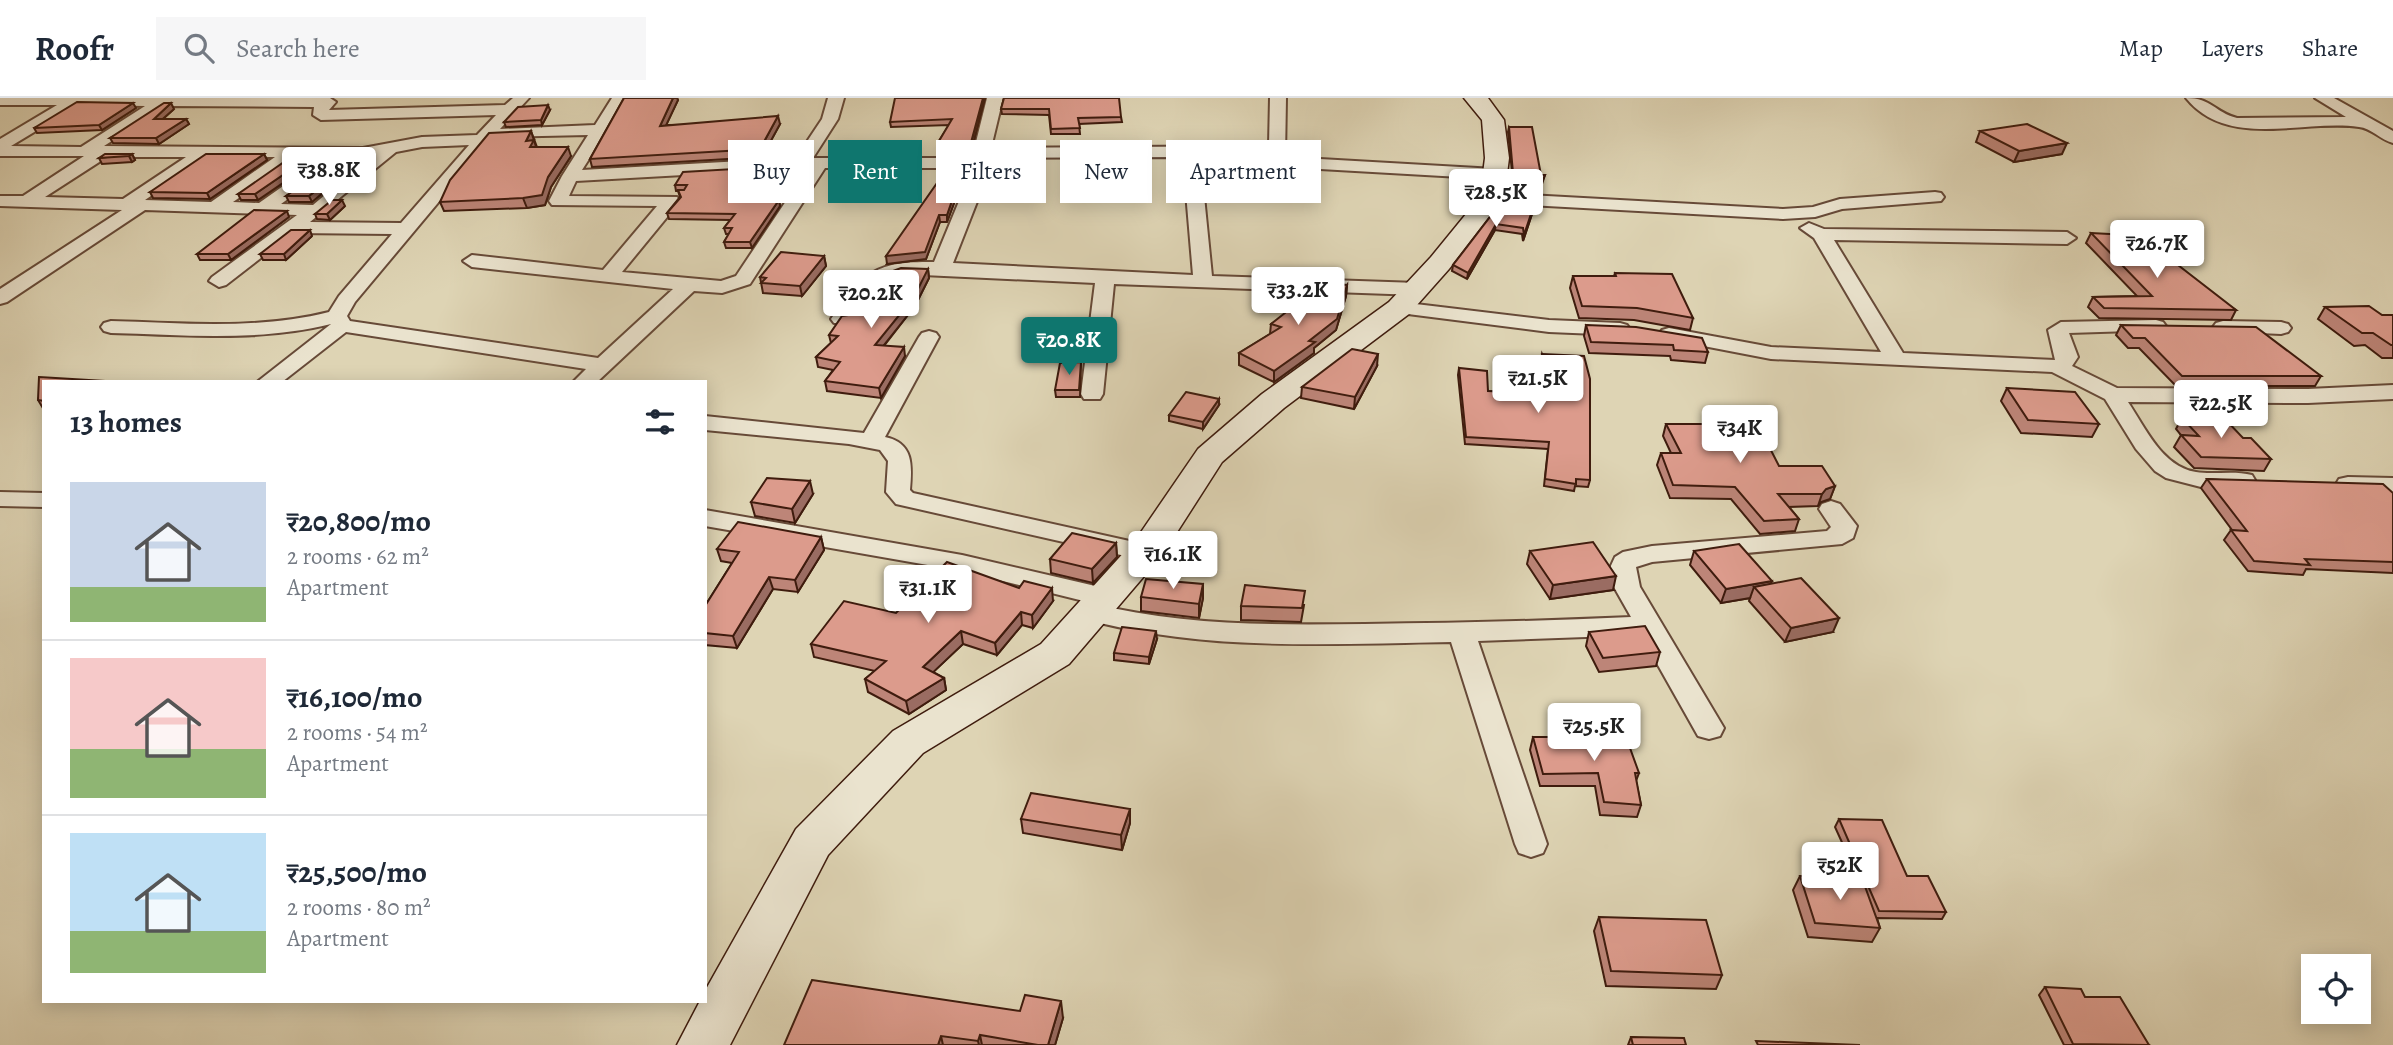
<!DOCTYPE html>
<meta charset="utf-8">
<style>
:root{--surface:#fff;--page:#f6f6f7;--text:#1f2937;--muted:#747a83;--line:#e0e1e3;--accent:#0f766e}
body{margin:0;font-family:Alegreya,serif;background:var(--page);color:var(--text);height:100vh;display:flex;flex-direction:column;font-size:26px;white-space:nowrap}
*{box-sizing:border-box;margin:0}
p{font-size:23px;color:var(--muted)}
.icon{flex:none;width:38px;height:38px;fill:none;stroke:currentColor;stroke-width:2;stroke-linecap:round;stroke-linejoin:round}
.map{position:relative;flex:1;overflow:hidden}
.panel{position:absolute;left:42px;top:282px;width:665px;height:623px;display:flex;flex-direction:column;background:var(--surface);border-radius:0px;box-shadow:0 4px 18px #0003}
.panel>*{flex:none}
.top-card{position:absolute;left:728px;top:42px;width:665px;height:63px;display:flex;gap:14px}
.fabs{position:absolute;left:2301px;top:856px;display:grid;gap:14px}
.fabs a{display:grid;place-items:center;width:70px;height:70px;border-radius:0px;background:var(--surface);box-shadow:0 4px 18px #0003;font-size:35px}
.price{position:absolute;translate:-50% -60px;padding:0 16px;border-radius:7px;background:#fff;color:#222;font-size:23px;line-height:46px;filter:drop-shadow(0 2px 4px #0008)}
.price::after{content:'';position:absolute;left:50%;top:42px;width:21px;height:16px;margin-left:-10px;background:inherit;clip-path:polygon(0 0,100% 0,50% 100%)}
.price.current{background:var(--accent);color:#fff}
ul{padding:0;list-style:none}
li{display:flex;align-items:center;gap:21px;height:175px;padding:0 28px}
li+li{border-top:2px solid var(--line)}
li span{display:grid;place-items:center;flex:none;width:196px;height:140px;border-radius:0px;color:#555}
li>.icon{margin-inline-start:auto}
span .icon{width:84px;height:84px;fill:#fffc;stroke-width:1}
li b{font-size:30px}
h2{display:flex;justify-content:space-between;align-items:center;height:84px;padding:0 28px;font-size:30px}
.chip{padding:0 24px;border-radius:0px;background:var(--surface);box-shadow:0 4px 18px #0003;font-size:24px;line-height:63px}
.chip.current{background:var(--accent);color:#fff}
header{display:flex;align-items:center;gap:42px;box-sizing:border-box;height:98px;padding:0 35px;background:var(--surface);border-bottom:2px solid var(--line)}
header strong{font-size:33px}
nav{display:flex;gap:38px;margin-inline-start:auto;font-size:24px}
.search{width:490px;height:63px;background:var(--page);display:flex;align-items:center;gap:18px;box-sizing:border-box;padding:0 24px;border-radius:0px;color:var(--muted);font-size:26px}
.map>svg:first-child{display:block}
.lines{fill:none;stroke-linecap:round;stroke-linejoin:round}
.street-casing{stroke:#674a38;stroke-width:4}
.secondary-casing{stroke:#3f1c0e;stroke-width:3}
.street{fill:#eae3ce;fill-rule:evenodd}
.secondary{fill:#eae3ce;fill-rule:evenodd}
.wall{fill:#bd8578;stroke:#3f1c0e;stroke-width:2}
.shaded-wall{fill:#9a6c62;stroke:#3f1c0e;stroke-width:2}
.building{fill:#dc9b8c;stroke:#3f1c0e;stroke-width:2}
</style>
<header>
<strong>Roofr</strong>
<div class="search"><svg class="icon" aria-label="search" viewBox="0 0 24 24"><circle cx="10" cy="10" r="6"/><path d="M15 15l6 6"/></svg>Search here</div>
<nav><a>Map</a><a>Layers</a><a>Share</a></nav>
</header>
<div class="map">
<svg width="2393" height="947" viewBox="0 0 2393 947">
<rect width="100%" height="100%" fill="#ded4b4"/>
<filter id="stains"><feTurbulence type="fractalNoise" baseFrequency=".00286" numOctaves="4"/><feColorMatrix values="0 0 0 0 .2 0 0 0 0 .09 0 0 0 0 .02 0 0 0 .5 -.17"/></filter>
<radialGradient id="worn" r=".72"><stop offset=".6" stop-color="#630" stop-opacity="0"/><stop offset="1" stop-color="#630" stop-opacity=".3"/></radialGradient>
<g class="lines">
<defs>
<g id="street">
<path d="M0,0H330L336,4L329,12L505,7L513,0H529L500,31L595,27L612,0H628L582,72L796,60L822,21L828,0H844L838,21L813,60H972L987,0H1003L991,50L1269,48L1270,0H1286L1285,59L1495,71L1503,76L1495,81L1285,69V95L1276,100L1267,95L1269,58H1200L1212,178L1418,185L1428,191L1418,197L1114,186L1103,296L1100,301H1084L1081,296L1095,185L902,176C877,180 863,206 848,225H834L831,221C864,174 875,163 934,164L962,96L969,70H825L750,186L722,195L694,193L597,284H573L586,271L346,234L282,284H257L331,226C258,244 185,237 111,235L104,233L101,229L104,225L111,223C184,225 258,232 329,214L339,198L392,136L293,135L226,187L219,189L209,183L212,179L297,117L145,112L7,204L0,206V191L122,112L0,108V98H23L84,58H0V41L57,7H0ZM79,7L145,8L81,49L11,48ZM166,8L314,9L313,17L321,22L496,17L477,37L422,39L363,50L104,48ZM588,37L562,78L549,103L552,107L657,108L603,172L472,157L463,163L472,169L673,191L598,260L350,223L347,218L355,204L493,39ZM469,47L401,125L310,124L396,54L422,49ZM371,58L313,107L281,106L344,60ZM107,59H186L123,101L45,99ZM208,59H275L211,104L145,102ZM1183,59L1193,177L953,165L980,96L988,60ZM296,60H323L259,105L233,104ZM808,70L736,178L721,183L622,174L677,107L680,103L677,99L569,98L576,83Z"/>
<path d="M2186,0C2212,0 2214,14 2237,20L2346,19L2315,0H2334L2393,33V45C2381,42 2371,30 2359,29C2303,21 2228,52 2186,0Z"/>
<path d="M1935,94L1941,95L1944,99L1941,103L1842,111L1815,119L1783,121L1492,105L1483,100L1492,95L1783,111L1813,109L1840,101Z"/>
<path d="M1809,125L1824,131L2067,134L2076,140L2067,146L1834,142L1903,255L2055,262L2048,232L2061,224L2156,222L2163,224L2166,228L2163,232L2069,235L2078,259L2072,268L2117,290L2308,291L2393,287V301L2308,305L2128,304C2145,329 2162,369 2196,374C2214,377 2233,372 2252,377L2255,382L2252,387L2201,389L2166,380L2155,373L2136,351L2105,301L2052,274L1771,261L1662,240L1659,236L1662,232L1669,230L1771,249L1881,254L1814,140L1800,130Z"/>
<path d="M1399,204L1549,222L1620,225L1627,227L1630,231L1627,235L1620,237L1549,234L1392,214L1389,210L1392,206Z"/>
<path d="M2223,223L2281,224L2288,226L2291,230L2288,234L2281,236L2216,233L2213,229L2216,225Z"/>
<path d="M929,233L936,235L939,239L885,339C914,345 912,368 910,392L913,395L1152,448L1156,454L1152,460L1143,462L896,406L886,394L888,363L880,352L849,346L705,332V318L864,335L919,239L922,235Z"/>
<path d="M2348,379L2393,380V394L2339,391L2336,386L2339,381Z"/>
<path d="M0,394L44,395V409L0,408Z"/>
<path d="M1831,403L1840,406L1857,428L1853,440L1842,446L1652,464L1636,469L1640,489L1724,630L1720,638L1709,641L1698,638L1641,537L1478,543L1547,746L1543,755L1531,759L1519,755L1515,746L1451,544C1327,546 1202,554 1081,520L1077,514L1081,508L1091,505C1181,528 1273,527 1365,526C1454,525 1542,523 1631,519L1614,489L1609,472L1615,459L1623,454L1652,448L1827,433L1831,429L1819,411L1822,406Z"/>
<path d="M705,412L962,457L1104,490L1113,493L1117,499L1113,505L1104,508L962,473L705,428Z"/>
</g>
<path id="secondary" d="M1464,0H1488L1504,22L1509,60L1504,100L1501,105L1449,171L1409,216L1284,310L1222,364L1163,456L1069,566L923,655L828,757L730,947H677L700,903H705V893L796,731L893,633L1041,546L1137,440L1198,351L1262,296L1389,204L1431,159L1480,99L1485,60L1482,22Z"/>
</defs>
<use href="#street" class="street-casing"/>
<use href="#secondary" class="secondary-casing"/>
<use href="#street" class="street"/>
<use href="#secondary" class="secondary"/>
</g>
<g class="wall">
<path d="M624,0H677L678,2L666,27L780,26L762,59L592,69L590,61Z"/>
<path d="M985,0L970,57H952L940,48L939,43L949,27L891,29L890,24Z"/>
<path d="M1004,0L1121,19L1122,24L1079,26L1080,36H1051L1049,17L1002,16L1001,11Z"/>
<path d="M136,10L102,32L37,35L34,30Z"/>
<path d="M174,11L163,21H186L189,26L159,46L113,45L110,40Z"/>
<path d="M550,12L542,27L506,29L504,24Z"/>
<path d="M1509,29L1541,77H1545L1539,95L1507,93L1510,74H1512L1508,34Z"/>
<path d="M531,33L537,49L571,58L551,89L545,107L527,110L444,113L440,104Z"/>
<path d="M1980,33L2062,56L2014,64L1976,44Z"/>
<path d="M132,56L135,62L132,64L102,66L99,60Z"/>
<path d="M264,56L267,62L210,101L153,100L150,94Z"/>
<path d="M363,61L312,104H289L286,98Z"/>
<path d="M315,63L258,102H241L238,96Z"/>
<path d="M751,70L753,76L744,91L767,90L768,96L765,102H779L780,108L752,150H726L724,144L729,136H726L724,130L730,122L669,121L667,115L680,99L678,93H676L675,87Z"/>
<path d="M966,73L947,124H940L926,161L887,166Z"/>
<path d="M1503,102L1534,110L1523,143L1522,136L1495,132L1467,181L1452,173L1453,167Z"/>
<path d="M345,108L330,122L317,121L315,116Z"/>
<path d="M289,119L231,162H200L197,156Z"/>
<path d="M2091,135L2150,157L2236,212L2231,222L2099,220L2088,209L2093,199L2137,198L2086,145Z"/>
<path d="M312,138L286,162H263L260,156Z"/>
<path d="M824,158L826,168L802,198L763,195L760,179Z"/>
<path d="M928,171L929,180L915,208L884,248L905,258L881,300L827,293L825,283L833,272L818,269L816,259L831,245L829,237L848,217Z"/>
<path d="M1615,175L1693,220L1690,232L1634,222L1579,220L1570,190L1573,178H1614Z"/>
<path d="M1347,187L1346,198L1336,232L1314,250V255L1274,284L1239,267V255L1270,236L1271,226Z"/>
<path d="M2325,209L2382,217H2393V260H2382L2365,247L2354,248L2318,221Z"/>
<path d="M1586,227L1708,254L1705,265L1671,262L1670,258L1589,255L1584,238Z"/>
<path d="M2121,227L2321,278L2315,288H2176L2139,250H2128L2116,237Z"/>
<path d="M1542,256L1590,382L1588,389L1575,388L1574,393L1544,388L1548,351L1465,346L1458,277L1459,270L1488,293L1549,296L1541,262Z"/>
<path d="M1081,264L1080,299H1056L1055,292Z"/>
<path d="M1377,268L1354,311L1301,300L1302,289Z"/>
<path d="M44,284V312L38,302Z"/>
<path d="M2007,290L2099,326L2092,339L2021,335L2001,303Z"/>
<path d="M1219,307L1203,331L1169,323V317Z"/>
<path d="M1711,320L1779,368L1835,388L1830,401L1821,404L1818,408L1789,409L1799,421L1795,433L1760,436L1731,401L1670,400L1657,367L1661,355H1671L1663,338L1666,326H1710Z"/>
<path d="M2182,320L2243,340L2271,361L2264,373L2194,370L2174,349L2181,337L2176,331Z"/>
<path d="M2207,381L2393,395V475L2306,471L2303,477L2248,473L2224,442L2231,432H2232L2201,390Z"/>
<path d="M813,396L795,425L755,418L751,404Z"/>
<path d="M821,439L824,452L798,494L773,491L737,550L705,547V508L732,465L721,463L717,451Z"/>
<path d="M1116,445L1117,459L1093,485L1051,475L1050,461Z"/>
<path d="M1530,453L1613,492L1550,501L1527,466Z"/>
<path d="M1694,453L1771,486L1833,534L1785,544L1749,503L1750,500L1721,505L1690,467Z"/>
<path d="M1203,486V500L1199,520L1141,513V499Z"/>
<path d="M1053,503L1033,530L1022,527L997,557L963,546L933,574L944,580L946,592L909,616L868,594L865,581L875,573L814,559L811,546L896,515Z"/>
<path d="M1304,507L1301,524L1241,522V508Z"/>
<path d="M1589,534L1660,554L1656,568L1599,574L1586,548Z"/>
<path d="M1157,541L1149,566L1114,562V555Z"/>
<path d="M1533,639L1639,675L1636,683L1641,707L1637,719L1600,717L1595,688H1540L1530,652Z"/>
<path d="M1130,711V725L1122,752L1023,735L1021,721Z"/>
<path d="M1839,721L1907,778L1946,814L1942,821L1877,820L1880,830L1872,844L1808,839L1793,792L1800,778L1859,782L1835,729Z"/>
<path d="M1599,819L1722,877L1716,891L1606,888L1594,833Z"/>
<path d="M2045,889L2149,947H2064L2039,897Z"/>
<path d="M1063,920L1055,947H784Z"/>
<path d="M1631,939L1686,947H1628Z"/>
</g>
<g class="shaded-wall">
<path d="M673,0H677L678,2L662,36L660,28Z"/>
<path d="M983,0H985L970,57L969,52Z"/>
<path d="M133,5L136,10L102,32L99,27Z"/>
<path d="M171,5L174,11L157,26L154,21Z"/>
<path d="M548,7L550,12L542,27L541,22Z"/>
<path d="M778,18L780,26L762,59L760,51Z"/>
<path d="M186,21L189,26L159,46L156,40Z"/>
<path d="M531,33L537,52L533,58L526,43Z"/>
<path d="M2067,45L2062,56L2014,64L2019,53Z"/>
<path d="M568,49L571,58L551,89L545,107L527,110L523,100L548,79Z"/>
<path d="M132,56L135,62L132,64L129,58Z"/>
<path d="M264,56L267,62L210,101L207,95Z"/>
<path d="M361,56L363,61L312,104L309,98Z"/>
<path d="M312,57L315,63L258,102L255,96Z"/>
<path d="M965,65L966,73L947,124V117Z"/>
<path d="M751,70L753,76L741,97L740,91Z"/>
<path d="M767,90L768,96L762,107L761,101Z"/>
<path d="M342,102L345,108L330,122L327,116Z"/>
<path d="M779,102L780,108L752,150L750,144Z"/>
<path d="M1535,104L1534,110L1523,143L1524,137Z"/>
<path d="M287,113L289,119L231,162L228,156Z"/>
<path d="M939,117L940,124L926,161L887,166L886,158Z"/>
<path d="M1496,126L1495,132L1467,181L1468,175Z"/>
<path d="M310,132L312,138L286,162L284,156Z"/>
<path d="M824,158L826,168L802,198L800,188Z"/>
<path d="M928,171L929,180L915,208L876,257L875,247Z"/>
<path d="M1347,187L1346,198L1336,232L1314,250V255L1274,284V273L1309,243Z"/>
<path d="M904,249L905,258L881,300L879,290Z"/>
<path d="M1378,256L1377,268L1354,311L1355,299Z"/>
<path d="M1219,301V307L1203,331V324Z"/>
<path d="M810,383L813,396L795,425L792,411Z"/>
<path d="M1835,388L1830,401L1821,404L1818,408L1822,396L1826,391Z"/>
<path d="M821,439L824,452L798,494L795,482Z"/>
<path d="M1116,445L1117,459L1093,485L1092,471Z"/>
<path d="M1616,478L1613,492L1550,501L1553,487Z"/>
<path d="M769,479L773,491L737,550L733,538Z"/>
<path d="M1772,483L1767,497L1754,489L1750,500L1721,505L1726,491Z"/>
<path d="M1203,486V500L1199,520V506Z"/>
<path d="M1052,490L1053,503L1033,530L1032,517Z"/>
<path d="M1021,514L1022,527L997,557L995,545Z"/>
<path d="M1839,520L1833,534L1785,544L1791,530Z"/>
<path d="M961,533L963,546L925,582L923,569Z"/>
<path d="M1156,533L1157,541L1149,566V559Z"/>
<path d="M944,580L946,592L909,616L906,603Z"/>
<path d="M1130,711V725L1122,752L1121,737Z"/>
<path d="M1061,903L1063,920L1055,947H1048Z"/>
<path d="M980,937L982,947H979L978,943Z"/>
<path d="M941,938L943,947H938Z"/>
</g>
<g class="building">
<path d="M624,0H673L660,28L778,18L760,51L590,61Z"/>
<path d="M895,0H983L969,52H951L939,43L952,21L890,24Z"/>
<path d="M1004,0H1119L1121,19L1078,20L1080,30L1051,31L1049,11H1001Z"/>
<path d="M77,4L133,5L99,27L34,30Z"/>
<path d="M164,5H171L154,21H186L156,40H110Z"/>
<path d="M548,7L541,22L504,24L518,9Z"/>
<path d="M2027,26L2067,45L2019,53L1980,33Z"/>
<path d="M1509,29H1532L1541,77H1545L1540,89L1508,87L1510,74L1513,75Z"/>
<path d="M531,33L526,43L534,42L530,49H568L548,79L542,97L523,100L440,104L450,82L489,35Z"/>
<path d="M105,56H132L129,58L99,60Z"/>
<path d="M206,56H264L207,95L150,94Z"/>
<path d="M361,56L309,98H286L343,57Z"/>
<path d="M294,57H312L255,96H238Z"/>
<path d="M951,65H965L947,117H939L925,154L886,158Z"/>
<path d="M751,70L740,91L767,90L761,101L779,102L750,144H724L732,130H724L735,116L667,115L681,99L678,92H684L687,87H675L683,74Z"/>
<path d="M332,102H342L327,116H315Z"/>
<path d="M1503,102L1535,104L1524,137L1523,130L1496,126L1468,175L1453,167Z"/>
<path d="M254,112L287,113L228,156H197Z"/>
<path d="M291,132H310L284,156H260Z"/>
<path d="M2091,135L2128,137L2150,157H2165L2236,212L2104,210L2093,199L2152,198Z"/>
<path d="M781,154L824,158L800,188L761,185L766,180L760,179Z"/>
<path d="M901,170L928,171L914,199L875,247L904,249L879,290L825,283L840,264L816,259L838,238L829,237L842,218L848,217L872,187L885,176Z"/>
<path d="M1615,175L1672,176L1693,220L1637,210L1582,208L1573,178H1616Z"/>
<path d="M1323,185L1347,187L1337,221L1309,243L1315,244L1274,273L1239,255L1281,229L1271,226Z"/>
<path d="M2369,208L2382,217H2393V247H2391L2373,235H2362L2325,209Z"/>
<path d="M1586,227L1636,229L1702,240L1708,254L1674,252L1673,247L1591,244Z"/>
<path d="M2121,227L2256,229L2321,278H2182L2145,240H2133Z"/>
<path d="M1352,251L1378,256L1355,299L1302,289Z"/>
<path d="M1542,256L1584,258L1590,281V382L1576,381V386L1545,381L1549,344L1466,339L1459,270L1487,273L1488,293L1552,296Z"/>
<path d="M1081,264L1079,292H1055L1060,265Z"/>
<path d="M39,279L122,284H44V303L38,302Z"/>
<path d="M2007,290L2075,294L2099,326L2028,322Z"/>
<path d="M1186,294L1219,301L1203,324L1169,317Z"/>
<path d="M1711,320L1755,321L1779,368H1822L1835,388L1826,391L1822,396H1778L1799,421L1764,423L1735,389L1673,387L1661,355H1681L1666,326H1714Z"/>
<path d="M2182,320L2225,321L2243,340H2251L2271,361L2201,359L2181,337L2199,338Z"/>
<path d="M767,380L810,383L792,411L751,404Z"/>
<path d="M2207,381L2383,386L2393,395V464L2305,461L2310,467L2254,463L2231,432L2247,433Z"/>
<path d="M738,424L821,439L795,482L769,479L733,538L705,535V508L739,454L717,451Z"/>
<path d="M1072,435L1116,445L1092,471L1050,461Z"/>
<path d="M1593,444L1616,478L1553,487L1530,453Z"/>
<path d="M1739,446L1772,483L1726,491L1694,453Z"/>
<path d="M947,464L1019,490L1024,483L1052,490L1032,517L1021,514L995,545L961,533L923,569L944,580L906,603L865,581L886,563L811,546L844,503L896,515Z"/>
<path d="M1801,480L1839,520L1791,530L1754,489Z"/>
<path d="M1146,481L1203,486L1199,506L1141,499Z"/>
<path d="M1245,487L1305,493L1302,510L1241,508Z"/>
<path d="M1645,528L1660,554L1603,560L1589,534Z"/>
<path d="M1122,529L1156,533L1149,559L1114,555Z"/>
<path d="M1533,639H1626L1639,675H1635L1641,707L1604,704L1598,675L1543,676Z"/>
<path d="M1031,695L1130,711L1121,737L1021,721Z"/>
<path d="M1839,721L1882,722L1907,778H1928L1946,814L1879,813Z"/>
<path d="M1800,778L1863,783L1880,830L1815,825Z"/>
<path d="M1599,819L1706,822L1722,877L1611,873Z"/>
<path d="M812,882L1020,913L1025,897L1061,903L1048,947H1038L980,937L978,943L941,938L938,947H784Z"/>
<path d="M2045,889L2081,891L2085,899H2120L2149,947L2073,946Z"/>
<path d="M1631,939L1684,940L1686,947H1633Z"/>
<path d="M1756,943L1860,947H1758Z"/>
</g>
<rect width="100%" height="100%" filter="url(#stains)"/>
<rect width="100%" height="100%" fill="url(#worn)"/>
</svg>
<div class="fabs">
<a><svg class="icon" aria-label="locate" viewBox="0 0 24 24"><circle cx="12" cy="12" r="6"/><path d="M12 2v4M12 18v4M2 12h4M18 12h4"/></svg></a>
</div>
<b class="price" style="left:329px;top:109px">₹38.8K</b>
<b class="price" style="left:1496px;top:131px">₹28.5K</b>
<b class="price" style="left:2157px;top:182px">₹26.7K</b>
<b class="price" style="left:1298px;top:229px">₹33.2K</b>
<b class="price" style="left:871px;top:232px">₹20.2K</b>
<b class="price current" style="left:1069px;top:279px">₹20.8K</b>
<b class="price" style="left:1538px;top:317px">₹21.5K</b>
<b class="price" style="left:2221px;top:342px">₹22.5K</b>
<b class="price" style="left:1740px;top:367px">₹34K</b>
<b class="price" style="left:1173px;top:493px">₹16.1K</b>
<b class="price" style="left:928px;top:527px">₹31.1K</b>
<b class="price" style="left:1594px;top:665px">₹25.5K</b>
<b class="price" style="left:1840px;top:804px">₹52K</b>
<div class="top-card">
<a class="chip">Buy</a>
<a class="chip current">Rent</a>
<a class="chip">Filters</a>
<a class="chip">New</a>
<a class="chip">Apartment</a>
</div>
<section class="panel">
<h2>13 homes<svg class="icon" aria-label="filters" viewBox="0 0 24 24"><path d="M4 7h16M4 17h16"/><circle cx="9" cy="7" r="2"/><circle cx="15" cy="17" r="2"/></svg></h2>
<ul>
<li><span style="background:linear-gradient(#c9d6e8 75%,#8fb573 0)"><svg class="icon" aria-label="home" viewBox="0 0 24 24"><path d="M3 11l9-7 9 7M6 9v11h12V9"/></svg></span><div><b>₹20,800/mo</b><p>2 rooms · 62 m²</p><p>Apartment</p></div></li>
<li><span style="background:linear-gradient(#f6c9c9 65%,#8fb573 0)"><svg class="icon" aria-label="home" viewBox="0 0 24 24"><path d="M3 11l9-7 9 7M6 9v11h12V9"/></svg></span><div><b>₹16,100/mo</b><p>2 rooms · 54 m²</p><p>Apartment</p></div></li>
<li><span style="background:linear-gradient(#bfe0f5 70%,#8fb573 0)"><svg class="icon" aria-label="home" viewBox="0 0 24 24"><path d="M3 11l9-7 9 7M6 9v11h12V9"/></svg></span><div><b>₹25,500/mo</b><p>2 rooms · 80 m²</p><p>Apartment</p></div></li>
</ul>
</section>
</div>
